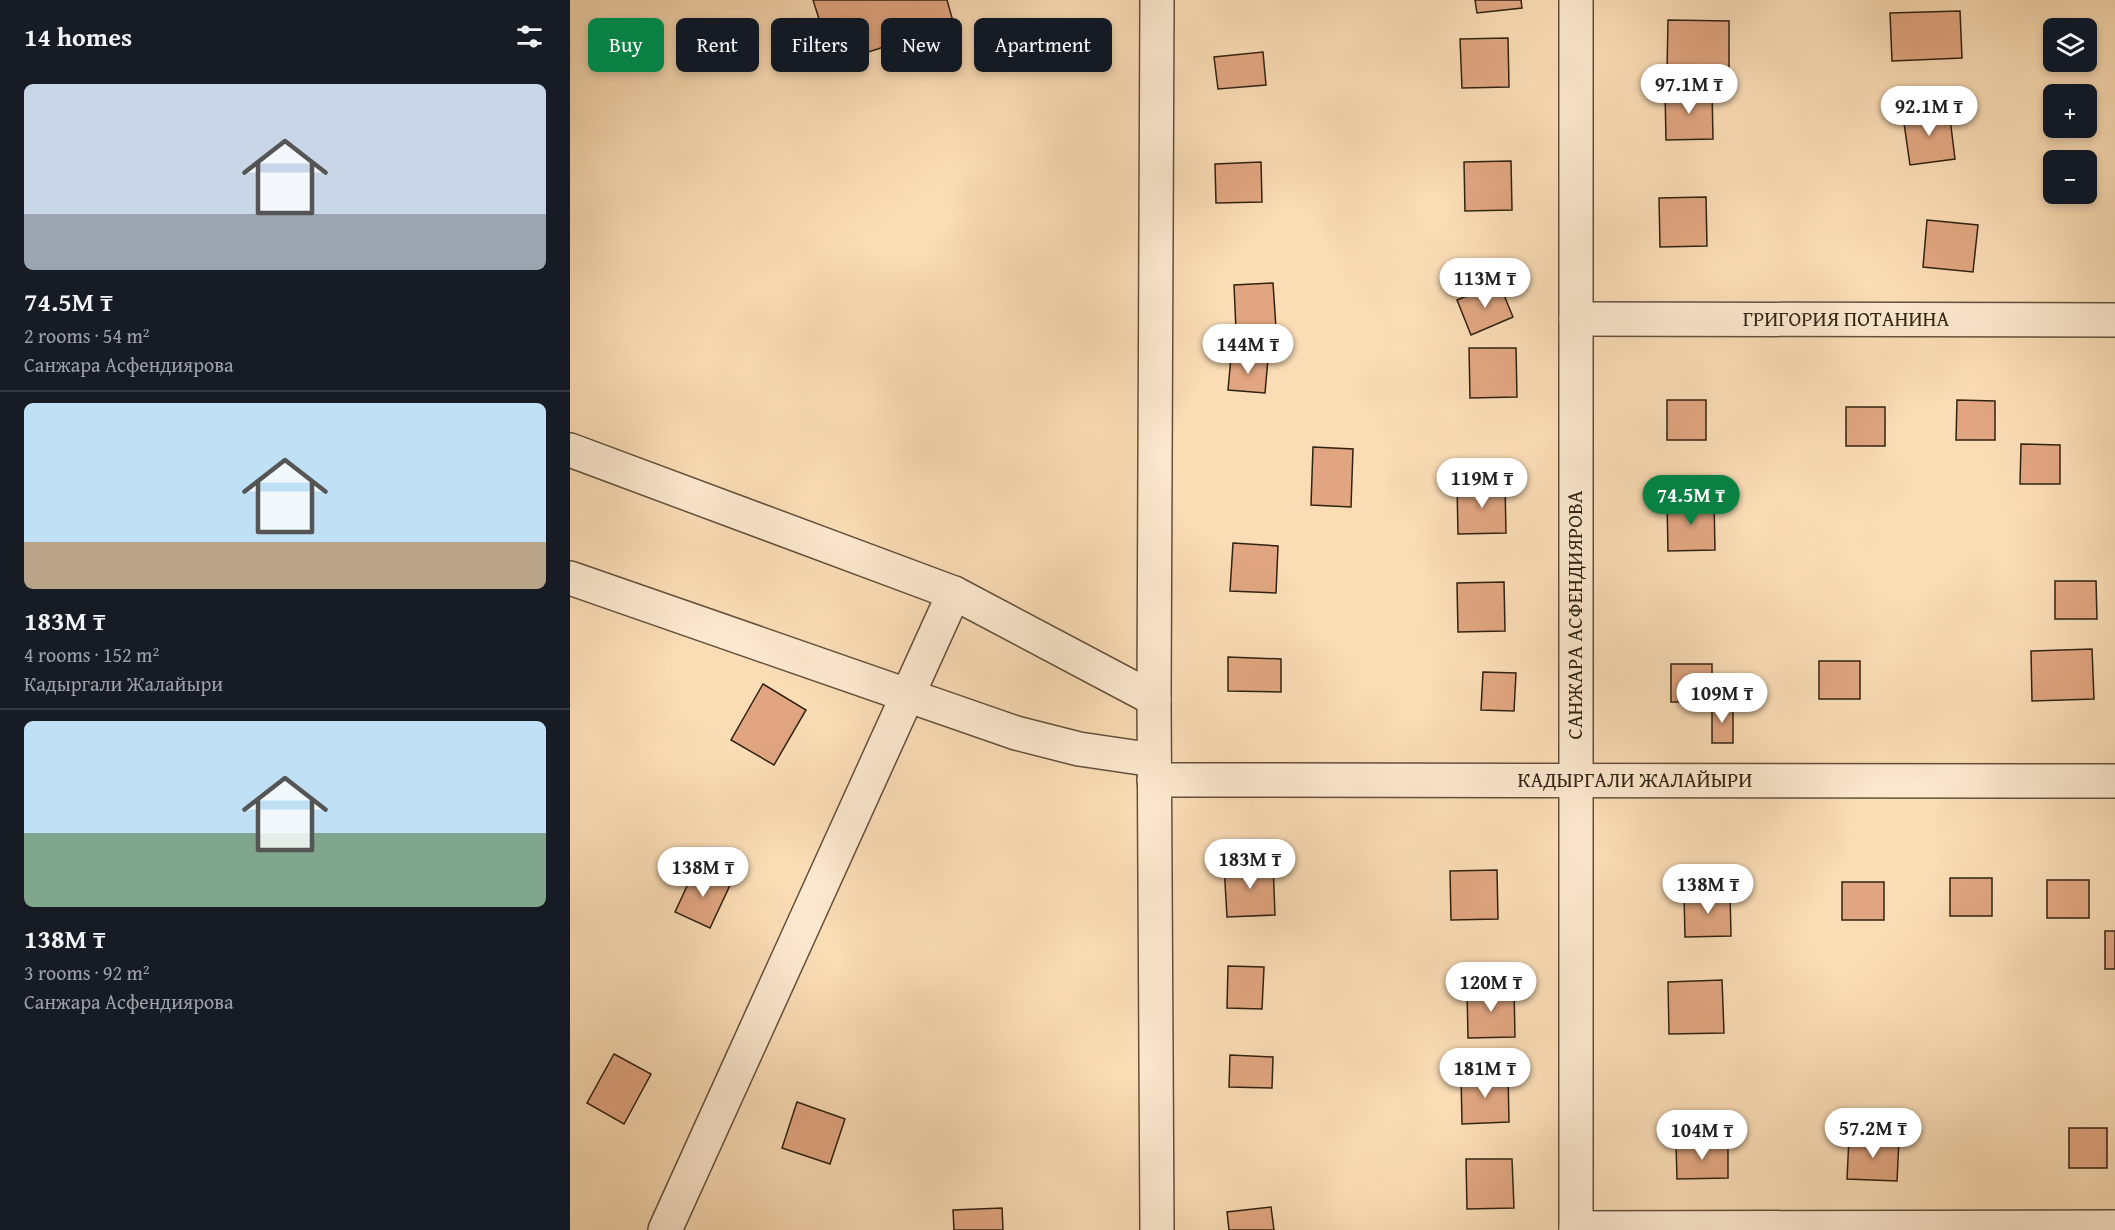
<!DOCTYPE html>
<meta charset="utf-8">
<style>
:root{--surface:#171b24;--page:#242831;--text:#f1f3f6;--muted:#9ea1a6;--line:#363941;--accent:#0b8043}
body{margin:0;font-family:"Gentium Book Plus",serif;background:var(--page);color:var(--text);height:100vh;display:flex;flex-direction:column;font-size:22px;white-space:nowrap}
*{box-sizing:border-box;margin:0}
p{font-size:20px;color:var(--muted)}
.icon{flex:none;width:33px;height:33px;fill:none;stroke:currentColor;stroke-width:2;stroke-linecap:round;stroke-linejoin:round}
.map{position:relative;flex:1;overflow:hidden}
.details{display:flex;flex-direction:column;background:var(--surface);width:570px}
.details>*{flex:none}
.banner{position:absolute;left:18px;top:18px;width:570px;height:54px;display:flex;gap:12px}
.buttons{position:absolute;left:1473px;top:18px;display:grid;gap:12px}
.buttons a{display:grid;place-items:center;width:54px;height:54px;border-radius:9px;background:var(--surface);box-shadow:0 3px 9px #0003;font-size:30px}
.price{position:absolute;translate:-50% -51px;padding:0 14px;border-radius:21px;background:#fff;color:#222;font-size:20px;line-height:39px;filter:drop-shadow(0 2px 3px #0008)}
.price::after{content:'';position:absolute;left:50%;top:36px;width:18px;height:14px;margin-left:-9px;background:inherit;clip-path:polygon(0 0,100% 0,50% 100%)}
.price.current{background:var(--accent);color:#fff}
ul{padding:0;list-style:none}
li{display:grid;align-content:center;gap:12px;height:318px;padding:0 24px}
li+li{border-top:2px solid var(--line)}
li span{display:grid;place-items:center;height:186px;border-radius:9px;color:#555}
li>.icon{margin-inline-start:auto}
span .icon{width:108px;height:108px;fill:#fffc;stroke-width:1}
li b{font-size:26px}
h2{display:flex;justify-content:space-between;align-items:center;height:72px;padding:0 24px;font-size:26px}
.pill{padding:0 21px;border-radius:9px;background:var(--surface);box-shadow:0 3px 9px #0003;font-size:21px;line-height:54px}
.pill.current{background:var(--accent);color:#fff}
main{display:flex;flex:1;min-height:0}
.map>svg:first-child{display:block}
.building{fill:#e1a681;stroke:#302312;stroke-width:1.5}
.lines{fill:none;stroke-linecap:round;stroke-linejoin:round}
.minor-casing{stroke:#62513b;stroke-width:36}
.minor{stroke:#fce8cf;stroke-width:33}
.labels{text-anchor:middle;stroke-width:4.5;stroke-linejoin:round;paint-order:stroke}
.street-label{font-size:21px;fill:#302312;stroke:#fce8cf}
</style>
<main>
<section class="details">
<h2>14 homes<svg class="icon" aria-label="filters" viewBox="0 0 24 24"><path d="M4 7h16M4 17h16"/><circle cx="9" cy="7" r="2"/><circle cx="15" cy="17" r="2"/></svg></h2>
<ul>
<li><span style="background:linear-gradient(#c9d6e8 70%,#9aa5b1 0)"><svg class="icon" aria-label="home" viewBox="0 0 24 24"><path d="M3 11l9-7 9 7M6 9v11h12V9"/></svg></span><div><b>74.5M ₸</b><p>2 rooms · 54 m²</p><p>Санжара Асфендиярова</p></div></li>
<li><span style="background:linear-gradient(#bfe0f5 75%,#b9a48a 0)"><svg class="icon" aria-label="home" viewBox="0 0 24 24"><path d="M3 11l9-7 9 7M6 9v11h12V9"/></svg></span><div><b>183M ₸</b><p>4 rooms · 152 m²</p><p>Кадыргали Жалайыри</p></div></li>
<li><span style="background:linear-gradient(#bfe0f5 60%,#7fa58c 0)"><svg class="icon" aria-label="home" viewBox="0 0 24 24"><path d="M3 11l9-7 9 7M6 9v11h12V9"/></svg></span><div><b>138M ₸</b><p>3 rooms · 92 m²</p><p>Санжара Асфендиярова</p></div></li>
</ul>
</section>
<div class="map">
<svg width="1545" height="1230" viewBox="0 0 1545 1230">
<rect width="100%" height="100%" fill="#fadcb5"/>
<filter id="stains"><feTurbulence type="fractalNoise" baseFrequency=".00333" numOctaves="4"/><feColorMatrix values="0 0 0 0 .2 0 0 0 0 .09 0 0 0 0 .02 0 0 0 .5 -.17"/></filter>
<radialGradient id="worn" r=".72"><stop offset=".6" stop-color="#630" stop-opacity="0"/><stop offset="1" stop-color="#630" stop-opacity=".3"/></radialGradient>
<g class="building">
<path d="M243,0H377L384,25L263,63Z"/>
<path d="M905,0H951L952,8L907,13Z"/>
<path d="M1390,11L1392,58L1322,61L1320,13Z"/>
<path d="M1098,20L1159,21V71H1097Z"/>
<path d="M938,38L939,87L892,88L890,39Z"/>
<path d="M693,52L696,85L648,89L644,57Z"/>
<path d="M1142,90L1143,139L1096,140L1095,91Z"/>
<path d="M1379,110L1385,159L1340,165L1333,116Z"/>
<path d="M941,161L942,210L895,211L894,162Z"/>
<path d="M691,162L692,202L646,203L645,164Z"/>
<path d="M1136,197L1137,246L1090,247L1089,198Z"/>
<path d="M1357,220L1408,225L1403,272L1353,267Z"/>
<path d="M703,283L706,328L666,330L664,285Z"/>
<path d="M929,283L943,317L901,335L887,300Z"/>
<path d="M899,348H946L947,397L900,398Z"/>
<path d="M661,357L698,359L695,393L658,390Z"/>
<rect x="1097" y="400" width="39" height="40"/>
<path d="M1387,400L1425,401V440H1386Z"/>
<rect x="1276" y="407" width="39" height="39"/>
<path d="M1451,444L1490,445V484H1450Z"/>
<path d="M743,447L783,449L781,507L741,505Z"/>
<path d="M935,484L936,533L888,534L887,485Z"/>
<path d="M1144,501L1145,550L1098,551L1097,502Z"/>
<path d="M663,543L708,546L706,593L660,591Z"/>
<path d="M1485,581H1526L1527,619H1485Z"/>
<path d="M934,582L935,631L888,632L887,583Z"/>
<path d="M1522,649L1524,699L1462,701L1461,651Z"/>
<path d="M658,657L711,659V692L658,691Z"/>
<rect x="1249" y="661" width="41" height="38"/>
<rect x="1101" y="664" width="41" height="38"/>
<path d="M913,672L946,673L944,711L911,710Z"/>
<path d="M193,684L236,710L204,765L161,740Z"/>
<rect x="1142" y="705" width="21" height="38"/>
<path d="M703,863L705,915L657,917L654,865Z"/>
<path d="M126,867L161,883L140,928L105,912Z"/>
<path d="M927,870L928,919L881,920L880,871Z"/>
<rect x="1380" y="878" width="42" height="38"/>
<rect x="1477" y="880" width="42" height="38"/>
<rect x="1272" y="882" width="42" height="38"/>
<path d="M1160,894L1161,936L1115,937L1114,895Z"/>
<rect x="1535" y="931" width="10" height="38"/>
<path d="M658,966L694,967L692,1009L657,1008Z"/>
<path d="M1152,980L1154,1033L1099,1034L1098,982Z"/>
<path d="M944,988L945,1037L898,1038L897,989Z"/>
<path d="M44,1054L81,1074L54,1124L17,1103Z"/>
<path d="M660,1055L703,1057L702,1088L659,1087Z"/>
<path d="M938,1073L939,1122L892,1124L891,1075Z"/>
<path d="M227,1102L275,1119L260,1164L212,1148Z"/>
<rect x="1499" y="1128" width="38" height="40"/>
<path d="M1279,1138L1329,1140L1327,1181L1277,1179Z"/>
<path d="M1158,1143V1178L1107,1179L1106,1144Z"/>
<path d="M896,1159H942L944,1208L897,1209Z"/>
<path d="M701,1207L704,1230H659L657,1212Z"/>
<path d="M432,1208L433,1230H384L383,1210Z"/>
</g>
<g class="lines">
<defs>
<g id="minor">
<path d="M1006,319L1545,320"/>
<path d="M0,450L384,593L584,699"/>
<path d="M0,578L446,733L509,749L584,760"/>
<path d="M584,780L1545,781"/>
<path d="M1006,1228L1545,1227"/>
<path d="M95,1230L384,593"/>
<path d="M587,1230L584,699L587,0"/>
<path d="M1006,1230V0"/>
</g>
</defs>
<use href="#minor" class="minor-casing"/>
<use href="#minor" class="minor"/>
</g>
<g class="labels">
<g class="street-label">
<text x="1276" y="326">ГРИГОРИЯ ПОТАНИНА</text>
<text transform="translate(1005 615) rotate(-90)" y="7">САНЖАРА АСФЕНДИЯРОВА</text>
<text x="1065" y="787">КАДЫРГАЛИ ЖАЛАЙЫРИ</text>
</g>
</g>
<rect width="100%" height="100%" filter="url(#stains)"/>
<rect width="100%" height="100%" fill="url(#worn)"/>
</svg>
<div class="buttons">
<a><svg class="icon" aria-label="layers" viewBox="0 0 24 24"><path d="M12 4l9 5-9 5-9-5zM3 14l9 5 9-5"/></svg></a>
<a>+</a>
<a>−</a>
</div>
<b class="price" style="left:1119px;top:115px">97.1M ₸</b>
<b class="price" style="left:1359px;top:137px">92.1M ₸</b>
<b class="price" style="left:915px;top:309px">113M ₸</b>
<b class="price" style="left:678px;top:375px">144M ₸</b>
<b class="price" style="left:912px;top:509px">119M ₸</b>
<b class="price current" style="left:1121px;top:526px">74.5M ₸</b>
<b class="price" style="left:1152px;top:724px">109M ₸</b>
<b class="price" style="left:680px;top:890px">183M ₸</b>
<b class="price" style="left:133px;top:898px">138M ₸</b>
<b class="price" style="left:1138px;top:915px">138M ₸</b>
<b class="price" style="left:921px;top:1013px">120M ₸</b>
<b class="price" style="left:915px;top:1099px">181M ₸</b>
<b class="price" style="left:1303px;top:1159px">57.2M ₸</b>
<b class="price" style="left:1132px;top:1161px">104M ₸</b>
<div class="banner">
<a class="pill current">Buy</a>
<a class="pill">Rent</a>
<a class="pill">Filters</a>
<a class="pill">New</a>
<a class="pill">Apartment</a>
</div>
</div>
</main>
